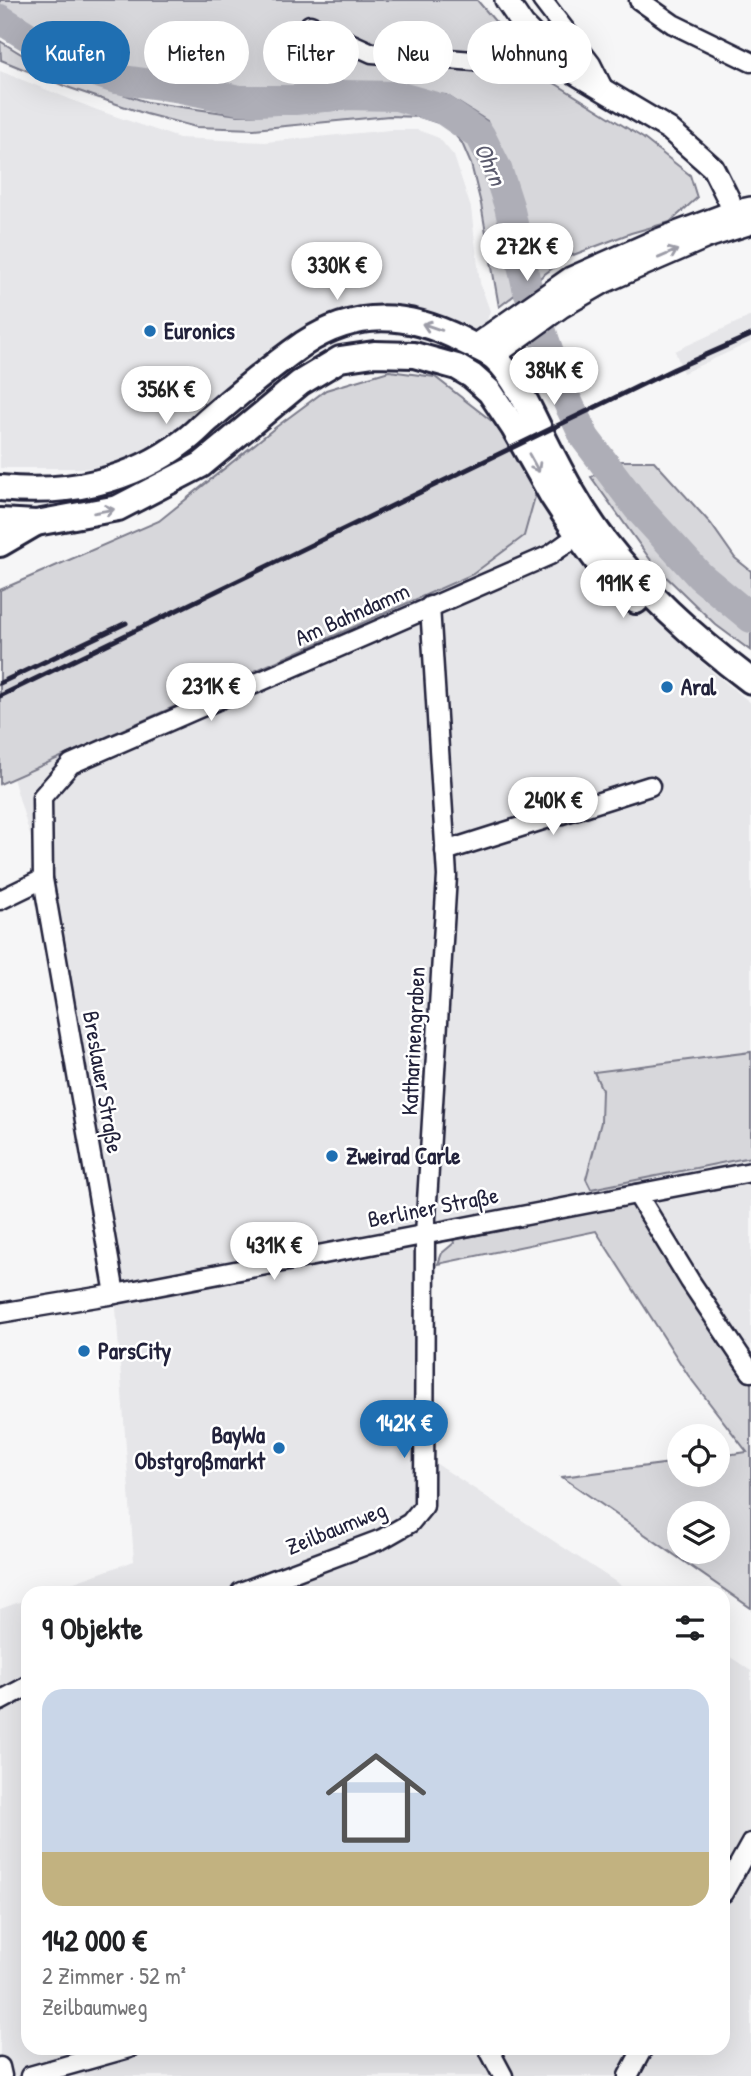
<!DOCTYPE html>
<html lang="de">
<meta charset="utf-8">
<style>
:root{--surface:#fff;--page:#f2f2f2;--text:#202124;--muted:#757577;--line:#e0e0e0;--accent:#1f6fb2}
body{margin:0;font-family:"Patrick Hand",sans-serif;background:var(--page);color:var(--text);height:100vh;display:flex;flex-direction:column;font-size:26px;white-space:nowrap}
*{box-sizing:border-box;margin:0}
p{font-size:23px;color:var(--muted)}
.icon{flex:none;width:38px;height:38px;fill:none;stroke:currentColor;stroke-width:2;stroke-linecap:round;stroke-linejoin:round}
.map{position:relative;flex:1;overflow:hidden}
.side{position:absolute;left:21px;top:1586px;width:709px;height:469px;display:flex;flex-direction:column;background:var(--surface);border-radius:21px;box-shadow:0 7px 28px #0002}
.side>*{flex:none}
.guide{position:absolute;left:21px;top:21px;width:710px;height:63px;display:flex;gap:14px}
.tools{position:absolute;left:667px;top:1424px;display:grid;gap:14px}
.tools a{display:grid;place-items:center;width:63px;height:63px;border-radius:50%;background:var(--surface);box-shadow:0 7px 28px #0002;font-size:35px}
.price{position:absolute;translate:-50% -60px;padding:0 16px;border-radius:24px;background:#fff;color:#222;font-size:23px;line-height:46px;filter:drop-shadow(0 2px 4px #0008)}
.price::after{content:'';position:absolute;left:50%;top:42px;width:21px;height:16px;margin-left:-10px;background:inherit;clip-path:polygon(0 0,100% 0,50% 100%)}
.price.active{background:var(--accent);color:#fff}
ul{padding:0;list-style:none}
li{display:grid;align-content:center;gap:14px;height:371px;padding:0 21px}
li+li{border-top:2px solid var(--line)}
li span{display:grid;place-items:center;height:217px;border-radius:21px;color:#555}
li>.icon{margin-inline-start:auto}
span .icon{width:126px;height:126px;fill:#fffc;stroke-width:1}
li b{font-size:30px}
h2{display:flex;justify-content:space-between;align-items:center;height:84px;padding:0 21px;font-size:30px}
.pill{padding:0 24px;border-radius:32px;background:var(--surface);box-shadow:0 7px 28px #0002;font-size:24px;line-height:63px}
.pill.active{background:var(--accent);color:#fff}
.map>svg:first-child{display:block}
.built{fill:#e6e6e9}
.green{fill:#d7d7db;stroke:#7c7c8b;stroke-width:2;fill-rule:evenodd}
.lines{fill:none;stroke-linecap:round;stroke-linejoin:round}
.river{stroke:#aeaeb7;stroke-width:30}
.minor-casing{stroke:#22223b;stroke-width:23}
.tertiary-casing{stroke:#22223b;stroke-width:26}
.secondary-casing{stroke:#22223b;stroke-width:30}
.minor{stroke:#fff;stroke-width:18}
.tertiary{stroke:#fff;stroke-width:21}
.secondary{stroke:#fff;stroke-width:24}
.rail{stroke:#22223b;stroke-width:5}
.oneway{stroke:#9c9ca7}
.poi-dot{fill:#1f6fb2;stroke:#fff;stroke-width:2.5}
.labels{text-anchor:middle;stroke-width:5;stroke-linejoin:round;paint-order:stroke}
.poi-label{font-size:23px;font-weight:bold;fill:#22223b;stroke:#fff;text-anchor:start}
.street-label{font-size:23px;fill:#22223b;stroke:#fff}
.water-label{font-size:24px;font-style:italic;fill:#5a5a6d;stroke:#fff}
</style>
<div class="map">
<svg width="751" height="2076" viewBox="0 0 751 2076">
<rect width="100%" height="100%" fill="#f6f6f7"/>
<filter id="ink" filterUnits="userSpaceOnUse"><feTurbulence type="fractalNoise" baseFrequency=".0143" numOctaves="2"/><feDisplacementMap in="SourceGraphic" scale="14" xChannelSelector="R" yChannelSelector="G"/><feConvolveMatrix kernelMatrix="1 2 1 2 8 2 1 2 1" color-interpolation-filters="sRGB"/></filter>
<g filter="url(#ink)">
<g class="built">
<path d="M0,71L97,110L179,138L265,142L390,130H418L439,138L454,156L471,208L480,283L490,311L481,338L408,312L264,363L158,445L106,468H0Z"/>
<path d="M751,316V342L683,373L675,351Z"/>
<path d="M538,486L634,599L708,668L751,703V1160L591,1193L425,1234L423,1455L631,1592H46L134,1561L115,1294L43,879L13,778L473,574Z"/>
<path d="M751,1180V1372L650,1200Z"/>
<path d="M28,1599V2048H723V1652L751,1671V2076H0V1609Z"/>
</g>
<g class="green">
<path d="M0,0H477L540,74L643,138L690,175L697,198L670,222L631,233L568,257L542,276L535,283L487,121L446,95L389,89L289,94L219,92L116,66L55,43L0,7Z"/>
<path d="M0,41L44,68L147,102L238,115L278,114L390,106L424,109L455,119L477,138L521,290L499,307L481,204L471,164L462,143L447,126L420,117L389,116L254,129L196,127L146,114L67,87L1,60Z"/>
<path d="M389,371L435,377L493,422L538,486L524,536L473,574L0,784V590L159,521L276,427L326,390Z"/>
<path d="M612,461H654L711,524L735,558L751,571V651L716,625L655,566L591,477Z"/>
<path d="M751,1052V1157L591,1189L586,1179L601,1122L602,1090L594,1072Z"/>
<path d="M634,1202L751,1377V1608L562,1477L679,1462V1475H718V1456L747,1452L688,1375L596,1231L438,1264L442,1253L454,1243L453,1240ZM679,1514H718V1552H679Z"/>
</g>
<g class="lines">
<path class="river" d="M0,19L74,65L116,79L181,88L239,100H295L343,95L397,96L442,109L480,135L497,169L509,206L527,287L545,341L564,394L585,438L638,508L700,576L751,618"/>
<defs>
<g id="minor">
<path d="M542,0L591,64L605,92"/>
<path d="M639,0L673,24L751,62"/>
<path d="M310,25L372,53L536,66H563"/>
<path d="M445,851L650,786"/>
<path d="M0,900L43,879"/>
<path d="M637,1194L690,1281L751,1372"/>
<path d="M115,1294L43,879L42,797L71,764L550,555L578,535"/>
<path d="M0,1313L115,1294L751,1172"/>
<path d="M241,1592L382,1539L410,1523L424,1506L425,1234L447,876L430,606"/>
<path d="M0,1701L28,1686"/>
<path d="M723,1893L751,1843"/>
<path d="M488,2048L503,2076"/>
<path d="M0,2067L2,2076"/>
<path d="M30,2076L129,2048"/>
<path d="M628,2076L643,2048"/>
</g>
<g id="tertiary">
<path d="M506,0L523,25L563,66L669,129L713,168L729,200L736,226"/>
<path d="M474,346L571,278L655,241L732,212L751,208"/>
<path d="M493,356L561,307L606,281L707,237L751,223"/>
</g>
<g id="secondary">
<path d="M0,488C66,495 131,482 184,441C193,435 200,427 208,420C238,394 270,367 303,344C356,309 407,312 462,340C472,346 486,350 495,358C515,376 532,414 544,439C562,475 581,511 606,543C647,596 698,641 751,681"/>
<path d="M0,521L36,523L118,508L201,465L300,383L340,359L374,354L414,355L457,367L472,376L490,392L514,428L553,497L578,535L598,562L636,601"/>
<path d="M0,544L36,523"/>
</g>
</defs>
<use href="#minor" class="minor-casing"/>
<use href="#tertiary" class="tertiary-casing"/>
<use href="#secondary" class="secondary-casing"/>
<use href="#minor" class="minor"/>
<use href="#tertiary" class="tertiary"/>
<use href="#secondary" class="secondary"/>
<g class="rail">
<path d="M0,683L126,623"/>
<path d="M0,696L674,369L751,335"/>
</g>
</g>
<defs><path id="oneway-shaft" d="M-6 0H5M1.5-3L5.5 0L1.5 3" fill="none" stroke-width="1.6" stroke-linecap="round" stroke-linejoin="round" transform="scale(1.75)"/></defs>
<g class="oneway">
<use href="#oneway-shaft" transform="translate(668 254) rotate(-23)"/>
<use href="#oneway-shaft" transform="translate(432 327) rotate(-161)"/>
<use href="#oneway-shaft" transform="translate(534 463) rotate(61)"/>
<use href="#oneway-shaft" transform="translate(104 511) rotate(-10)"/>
</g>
</g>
<g class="poi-dot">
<circle cx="150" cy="331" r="7"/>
<circle cx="667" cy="687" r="7"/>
<circle cx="332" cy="1156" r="7"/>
<circle cx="84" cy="1351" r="7"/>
<circle cx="279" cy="1448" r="7"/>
</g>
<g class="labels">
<g class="poi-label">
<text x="164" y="339">Euronics</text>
<text x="681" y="695">Aral</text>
<text x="346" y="1164">Zweirad Carle</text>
<text x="98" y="1359">ParsCity</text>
<text x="265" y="1443" text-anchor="end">BayWa<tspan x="265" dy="26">Obstgroßmarkt</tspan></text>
</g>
<g class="street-label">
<text transform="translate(352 614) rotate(-24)" y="8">Am Bahndamm</text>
<text transform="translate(413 1041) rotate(-87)" y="8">Katharinengraben</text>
<text transform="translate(103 1082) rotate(80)" y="8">Breslauer Straße</text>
<text transform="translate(433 1207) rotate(-11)" y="8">Berliner Straße</text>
<text transform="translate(336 1528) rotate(-22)" y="8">Zeilbaumweg</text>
</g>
<g class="water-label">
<text transform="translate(490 164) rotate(66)" y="8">Ohrn</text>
</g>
</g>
</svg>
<div class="tools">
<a><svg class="icon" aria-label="locate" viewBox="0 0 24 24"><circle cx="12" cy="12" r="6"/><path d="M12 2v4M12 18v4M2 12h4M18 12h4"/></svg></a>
<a><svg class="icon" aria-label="layers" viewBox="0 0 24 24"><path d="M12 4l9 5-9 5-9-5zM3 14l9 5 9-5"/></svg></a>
</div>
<b class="price" style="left:527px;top:283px">272K €</b>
<b class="price" style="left:337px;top:302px">330K €</b>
<b class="price" style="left:554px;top:407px">384K €</b>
<b class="price" style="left:166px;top:426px">356K €</b>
<b class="price" style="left:623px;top:620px">191K €</b>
<b class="price" style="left:211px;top:723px">231K €</b>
<b class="price" style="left:553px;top:837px">240K €</b>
<b class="price" style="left:274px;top:1282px">431K €</b>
<b class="price active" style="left:404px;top:1460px">142K €</b>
<div class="guide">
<a class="pill active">Kaufen</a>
<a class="pill">Mieten</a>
<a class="pill">Filter</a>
<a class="pill">Neu</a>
<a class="pill">Wohnung</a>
</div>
<section class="side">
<h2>9 Objekte<svg class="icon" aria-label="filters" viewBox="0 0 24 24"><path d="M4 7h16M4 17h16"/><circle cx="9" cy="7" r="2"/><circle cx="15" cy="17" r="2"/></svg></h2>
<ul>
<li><span style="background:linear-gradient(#c9d6e8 75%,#c2b280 0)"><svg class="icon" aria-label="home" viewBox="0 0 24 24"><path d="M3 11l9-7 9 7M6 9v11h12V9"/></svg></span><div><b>142 000 €</b><p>2 Zimmer · 52 m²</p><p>Zeilbaumweg</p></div></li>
</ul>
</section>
</div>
